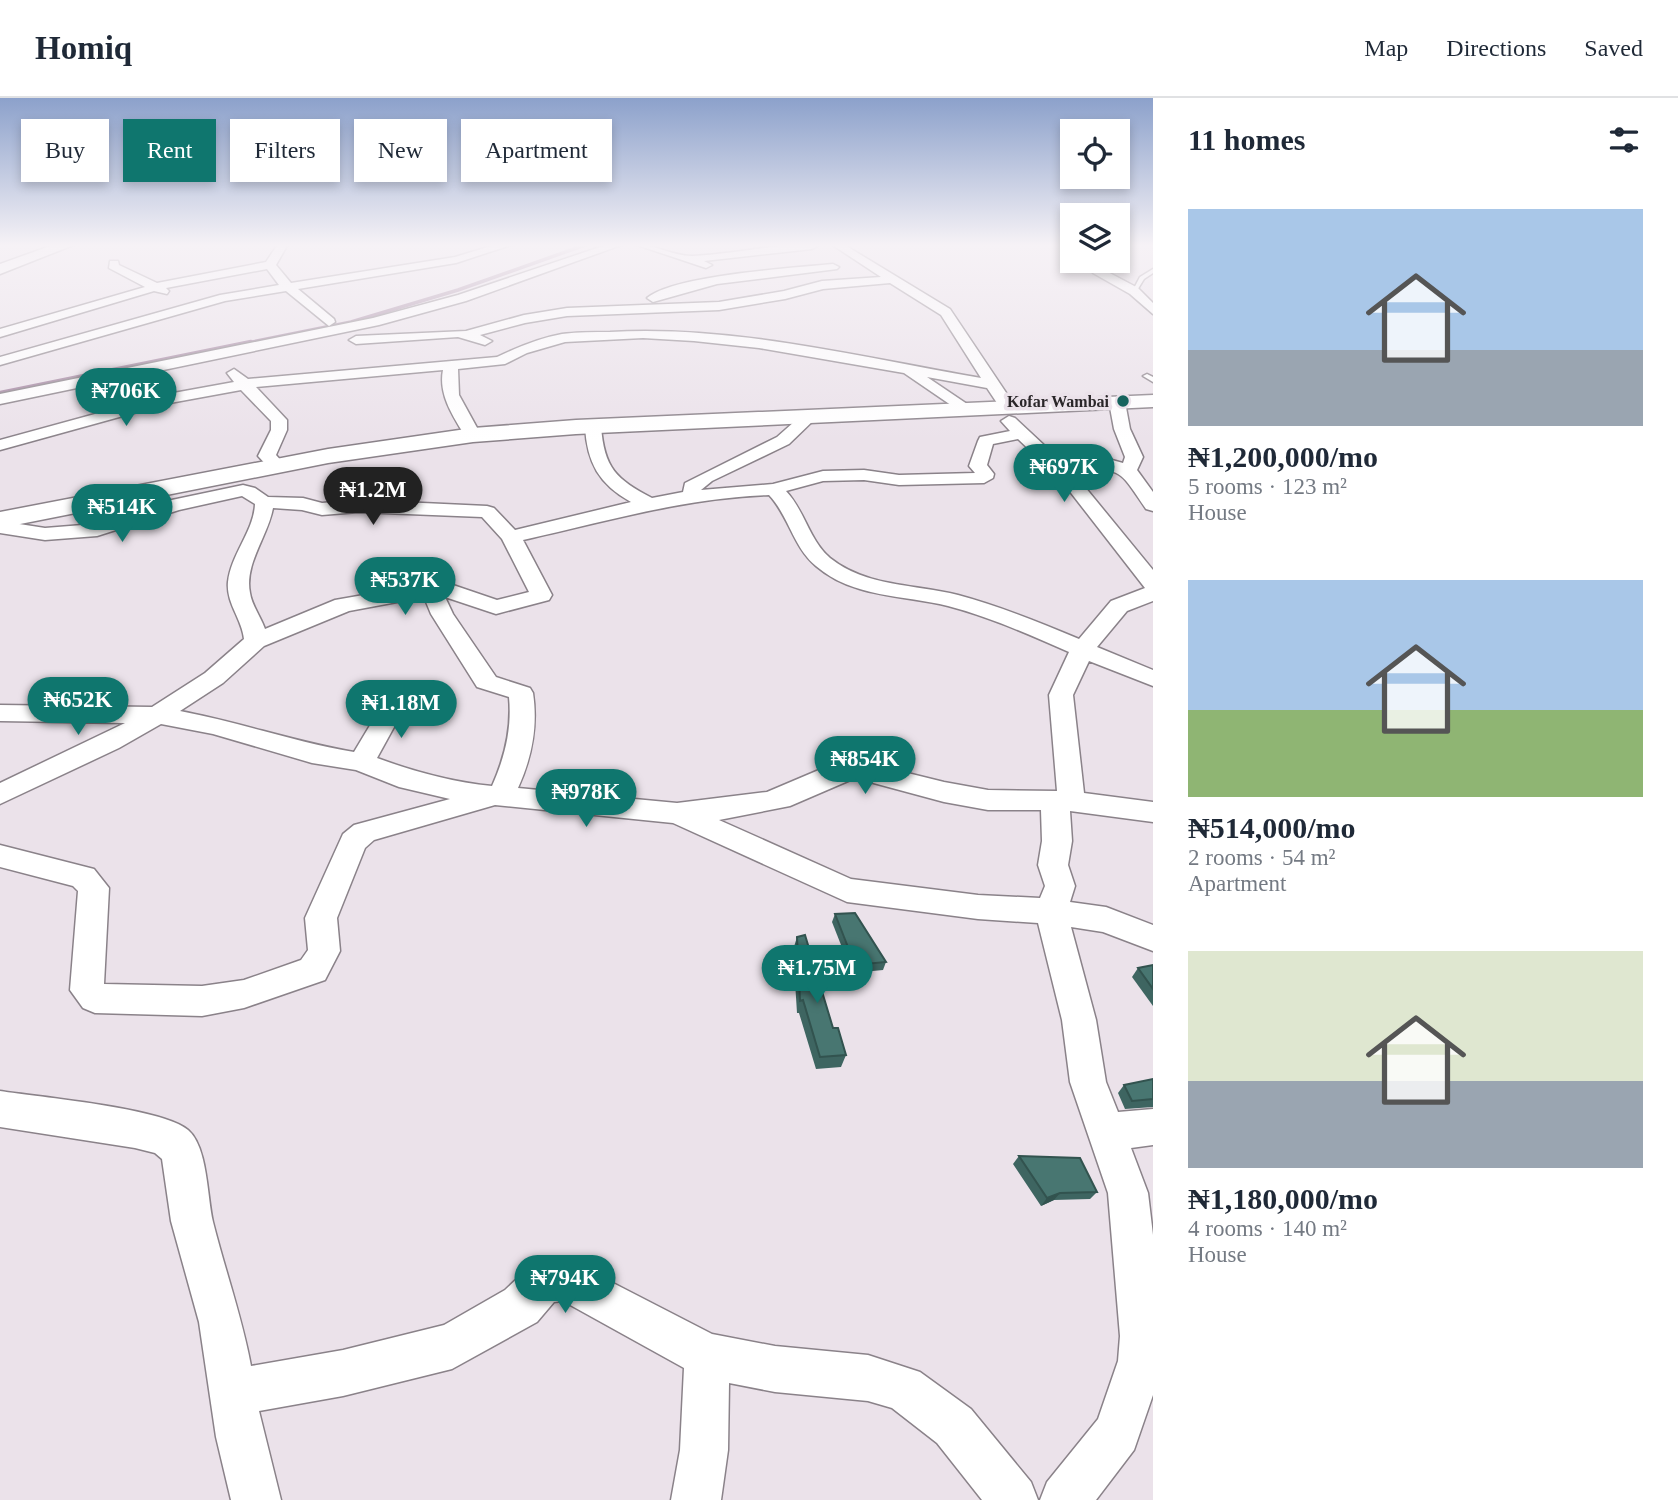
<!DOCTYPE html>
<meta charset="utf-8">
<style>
:root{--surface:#fff;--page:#f6f6f7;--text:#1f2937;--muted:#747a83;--line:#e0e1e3;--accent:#0f766e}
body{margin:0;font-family:"Times New Roman",serif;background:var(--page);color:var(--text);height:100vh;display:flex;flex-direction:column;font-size:26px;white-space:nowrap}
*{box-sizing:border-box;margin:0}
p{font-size:23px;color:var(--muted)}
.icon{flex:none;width:38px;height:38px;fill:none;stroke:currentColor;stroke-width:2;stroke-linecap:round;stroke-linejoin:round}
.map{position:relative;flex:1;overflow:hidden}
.panel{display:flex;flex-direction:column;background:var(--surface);width:525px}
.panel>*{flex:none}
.banner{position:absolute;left:21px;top:21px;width:665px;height:63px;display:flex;gap:14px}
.tools{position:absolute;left:1060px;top:21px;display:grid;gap:14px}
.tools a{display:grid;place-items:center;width:70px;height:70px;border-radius:0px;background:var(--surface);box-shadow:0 4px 10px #0003;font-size:35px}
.price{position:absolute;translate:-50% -60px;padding:0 16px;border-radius:24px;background:var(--accent);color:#fff;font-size:23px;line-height:46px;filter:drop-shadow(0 2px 4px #0008)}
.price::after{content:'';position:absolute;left:50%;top:42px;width:21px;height:16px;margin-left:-10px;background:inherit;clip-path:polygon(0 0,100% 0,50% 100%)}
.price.selected{background:#222;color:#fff}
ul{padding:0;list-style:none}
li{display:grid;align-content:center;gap:14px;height:371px;padding:0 35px}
li span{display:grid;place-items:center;height:217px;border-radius:0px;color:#555}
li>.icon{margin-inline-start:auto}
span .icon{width:126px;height:126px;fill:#fffc;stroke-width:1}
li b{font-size:30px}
h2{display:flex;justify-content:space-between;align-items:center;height:84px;padding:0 35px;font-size:30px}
.pill{padding:0 24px;border-radius:0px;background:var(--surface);box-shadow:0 4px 10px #0003;font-size:24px;line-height:63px}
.pill.selected{background:var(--accent);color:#fff}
header{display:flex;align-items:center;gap:42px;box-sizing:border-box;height:98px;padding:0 35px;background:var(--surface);border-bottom:2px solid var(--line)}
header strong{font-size:33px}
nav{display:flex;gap:38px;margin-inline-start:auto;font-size:24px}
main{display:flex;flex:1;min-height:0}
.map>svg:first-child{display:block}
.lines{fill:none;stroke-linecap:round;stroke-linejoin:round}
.stream-far1{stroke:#a2859f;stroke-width:3.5}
.stream{stroke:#a2859f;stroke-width:4.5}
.lane-casing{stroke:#8a8289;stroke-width:3}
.street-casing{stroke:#8a8289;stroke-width:3}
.secondary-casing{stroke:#8a8289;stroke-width:3}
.lane{fill:#fff;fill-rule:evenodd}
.street{fill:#fff;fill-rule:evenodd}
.secondary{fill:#fff;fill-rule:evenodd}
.wall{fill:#3e6561}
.shaded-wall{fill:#32534f}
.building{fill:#487671;stroke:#32534f;stroke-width:2}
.poi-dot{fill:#16635d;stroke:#ebe2ea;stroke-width:2.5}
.labels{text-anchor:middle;stroke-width:7;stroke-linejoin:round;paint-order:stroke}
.far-poi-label{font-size:16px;font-weight:bold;fill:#2a2629;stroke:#ebe2ea;text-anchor:end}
</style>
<header>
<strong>Homiq</strong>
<nav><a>Map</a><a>Directions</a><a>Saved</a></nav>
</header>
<main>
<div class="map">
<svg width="1153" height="1402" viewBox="0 0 1153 1402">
<rect width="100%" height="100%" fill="#ebe2ea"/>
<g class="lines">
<path class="stream-far1" d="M242,246L351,224L458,192L588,146"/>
<path class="stream" d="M0,295L251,244"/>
<defs>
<g id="lane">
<path d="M1153,171V175L1144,181L1136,194H1132L1140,179Z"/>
<path d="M1147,276L1153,279V284L1143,278Z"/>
</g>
<g id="street">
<path d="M278,146H288L276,167L291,185L455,159L498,146H514L456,165L298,191L334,221L335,224L329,228L286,193L225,203L0,267V259L220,197L279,187L267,171L166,190L169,193L167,196L154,193L0,239V231L145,189L109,170L110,163H118L119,167L157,185L266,164Z"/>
<path d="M609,146H624L466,203L379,227L0,306V296L373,220L458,197Z"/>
<path d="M634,146C654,146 673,158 692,158C733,156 774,146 816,146L817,148L812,151L704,163L712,167L706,170Z"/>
<path d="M831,146H843L950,211L1015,308L1013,311H1001L987,290L927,279L970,308L972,311L970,314L964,316L904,275L759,250L694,243L643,240L565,244L527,255L505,266L458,271L459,297L481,337L473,342L467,341C454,320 438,297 443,272L256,289L287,322V332L276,357L286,368L277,373L271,372L258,358L271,332V323L241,292L170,305L0,352V342L168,296L234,284L227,275L234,271L248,281L497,259C518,249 540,240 562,236C578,234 595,234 610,234C734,227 860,259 981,280L941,217L890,185L823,191L785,201L719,212L567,218L525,225L480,237L492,243L485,247L458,239L356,246L349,242L356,238L466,233L524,217L567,210L719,204L784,193L822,183L881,179Z"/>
<path d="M1093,163H1103L1102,171L1138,190L1153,205V216L1130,196L1093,175L1089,168Z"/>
<path d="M833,166L839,169L837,171L717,186L653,204L647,200C674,177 793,170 833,166Z"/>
<path d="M1117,299L1125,304L1130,331L1143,359L1137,372L1153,394V413L1146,411C1117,368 1123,372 1071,372L1153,472V503L1127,513L1097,549L1153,572V588L1089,563L1073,597L1084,695L1153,704V724L1070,713L1072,743L1068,767L1075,788L1070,804L1106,809L1153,827V853L1103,834L1071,829L1096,922L1106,984L1118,1014L1153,1011V1047L1131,1050L1148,1095L1153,1137V1297L1134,1352L1096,1402H1040L1047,1384L1098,1321L1118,1263L1120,1238L1108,1095L1070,984L1062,922L1038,825L978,821L847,804L673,725L495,707L374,742L365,750L337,820L340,853L325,882L244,910L202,918L95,915L83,910L70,892L78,793L73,788L0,769V747L94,771L109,790L104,886L202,888L244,882L301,862L308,852L305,820L343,736L354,727L450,701L399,689L356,672L312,665L213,636L161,626L119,650L0,706V685L125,625L0,623V607L152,609L205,575L244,541C242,521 226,505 228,484C231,456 254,433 255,406L242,398L179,412L97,438L45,442L0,435V423L45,430L95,426L167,403L243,387L255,390L268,399L303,400L322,405L358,402L487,408L494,410L515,432L631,404C599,386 587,365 585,328L593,323L601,328C604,370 616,381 652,400L683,394L685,385L777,339L803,316L809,314L817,319L789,346L712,383L701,392L773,386L823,373L864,372L899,377L975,375L969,368L978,343L980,339L1010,333L1001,323L1009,318L1015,320L1060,362H1112L1123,365L1125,359L1114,331L1109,304ZM1018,341L1061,382L1145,490L1111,503L1079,541C1039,524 999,508 958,497C915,486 866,489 830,460C809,442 805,413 786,393L823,383L864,382L899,387L984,385L993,380L994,376L987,367L993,346ZM769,397C789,418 793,449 816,468C853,500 904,497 948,508C990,519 1030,537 1069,554L1049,597L1057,693L988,692L944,684L855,662L826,669L767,694L677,705L518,690C532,659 538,629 533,595L530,590L496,579L453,516L445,499L496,516L549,502L552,497L523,442C604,424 684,400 769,397ZM273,410L302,412L322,417L358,414L482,419L502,441L529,494L497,502L453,487L432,485L335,502L265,531C261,519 252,508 250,495C244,466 268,438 273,410ZM424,499L431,516L477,589L509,599C512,631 505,659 492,688C452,684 415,674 377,660L405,609L431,601L434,596L431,591L422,588L387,599L354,654C295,644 239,624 180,613L223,585L264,548L349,513ZM855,680L944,704L988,712H1041L1042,743L1038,767L1045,788L1040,800L978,797L851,781L719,722L790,708Z"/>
<path d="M0,993C38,999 163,1010 188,1032C208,1049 207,1099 213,1124C225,1172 242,1219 251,1268L343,1252L444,1227L505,1192L524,1174L548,1162L563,1159L594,1171L613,1185L712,1236L775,1248L868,1257L920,1274L971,1311L1031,1384L1038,1402H982L937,1345L892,1310L868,1303L775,1294L729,1285L728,1352L721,1402H671L680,1352L684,1270L563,1203L554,1204L537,1224L452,1271L343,1298L259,1313L281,1402H231L216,1339L199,1224L171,1123L162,1061L155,1055L135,1050L0,1029Z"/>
</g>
<g id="secondary">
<path d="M56,146H76L0,176V166Z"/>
<path d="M1153,297V309L576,336L473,344L328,365L0,430V414L328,351L473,330L576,322Z"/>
</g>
</defs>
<use href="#lane" class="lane-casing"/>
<use href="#street" class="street-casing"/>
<use href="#secondary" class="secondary-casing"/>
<use href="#lane" class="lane"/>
<use href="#street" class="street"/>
<use href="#secondary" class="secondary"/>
</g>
<g class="wall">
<path d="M835,816L886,864L883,872L852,875L832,824Z"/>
<path d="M797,839L833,930L846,957L841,969L816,971L799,915H797L793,852Z"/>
<path d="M1153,867V908L1132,879L1138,870Z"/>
<path d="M1153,981V1009L1125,1011L1118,995L1124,987Z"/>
<path d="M1019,1058L1097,1094L1090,1101L1054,1102L1041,1108L1013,1066Z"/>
</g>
<path class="shaded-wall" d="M1060,1095L1054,1102L1041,1108L1047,1100Z"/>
<g class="building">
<path d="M855,815L886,864L855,867L835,816Z"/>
<path d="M805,837L833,930H838L846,957L820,959L803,902L800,903L797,839Z"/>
<path d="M1153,867V891L1138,870Z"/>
<path d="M1153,981V1001L1132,1003L1124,987Z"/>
<path d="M1019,1058L1080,1060L1097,1094L1060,1095L1047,1100Z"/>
</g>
<linearGradient id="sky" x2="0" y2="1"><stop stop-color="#8ca1cb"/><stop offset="0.43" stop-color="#f6f2f6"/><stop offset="1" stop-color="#f6f2f6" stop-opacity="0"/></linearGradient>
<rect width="1153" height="342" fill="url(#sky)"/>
<circle class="poi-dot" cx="1123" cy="303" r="7"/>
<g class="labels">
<g class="far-poi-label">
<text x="1109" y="309">Kofar Wambai</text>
</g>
</g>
</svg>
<div class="tools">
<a><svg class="icon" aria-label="locate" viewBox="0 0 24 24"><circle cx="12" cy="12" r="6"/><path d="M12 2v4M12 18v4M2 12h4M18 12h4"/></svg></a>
<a><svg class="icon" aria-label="layers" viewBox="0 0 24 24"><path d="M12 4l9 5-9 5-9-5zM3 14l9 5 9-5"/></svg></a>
</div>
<b class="price" style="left:126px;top:330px">₦706K</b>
<b class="price" style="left:1064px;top:406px">₦697K</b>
<b class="price selected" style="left:373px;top:429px">₦1.2M</b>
<b class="price" style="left:122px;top:446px">₦514K</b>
<b class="price" style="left:405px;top:519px">₦537K</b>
<b class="price" style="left:78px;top:639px">₦652K</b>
<b class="price" style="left:401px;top:642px">₦1.18M</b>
<b class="price" style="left:865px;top:698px">₦854K</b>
<b class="price" style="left:586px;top:731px">₦978K</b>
<b class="price" style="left:817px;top:907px">₦1.75M</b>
<b class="price" style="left:565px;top:1217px">₦794K</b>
<div class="banner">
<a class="pill">Buy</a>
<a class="pill selected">Rent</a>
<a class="pill">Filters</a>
<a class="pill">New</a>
<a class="pill">Apartment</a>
</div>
</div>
<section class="panel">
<h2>11 homes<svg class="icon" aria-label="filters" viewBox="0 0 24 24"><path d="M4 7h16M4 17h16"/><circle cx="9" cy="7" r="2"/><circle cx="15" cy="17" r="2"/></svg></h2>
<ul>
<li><span style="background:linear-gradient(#a9c7e8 65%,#9aa5b1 0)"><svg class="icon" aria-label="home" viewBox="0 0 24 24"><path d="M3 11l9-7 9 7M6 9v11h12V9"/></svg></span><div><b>₦1,200,000/mo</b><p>5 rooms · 123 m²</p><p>House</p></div></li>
<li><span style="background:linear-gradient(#a9c7e8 60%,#8fb573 0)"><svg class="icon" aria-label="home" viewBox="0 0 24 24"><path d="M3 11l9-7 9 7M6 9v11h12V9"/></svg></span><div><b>₦514,000/mo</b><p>2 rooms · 54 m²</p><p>Apartment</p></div></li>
<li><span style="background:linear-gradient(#dfe7d0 60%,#9aa5b1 0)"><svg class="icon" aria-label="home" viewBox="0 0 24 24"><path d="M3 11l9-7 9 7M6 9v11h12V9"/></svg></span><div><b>₦1,180,000/mo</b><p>4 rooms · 140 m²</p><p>House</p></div></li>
</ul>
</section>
</main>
